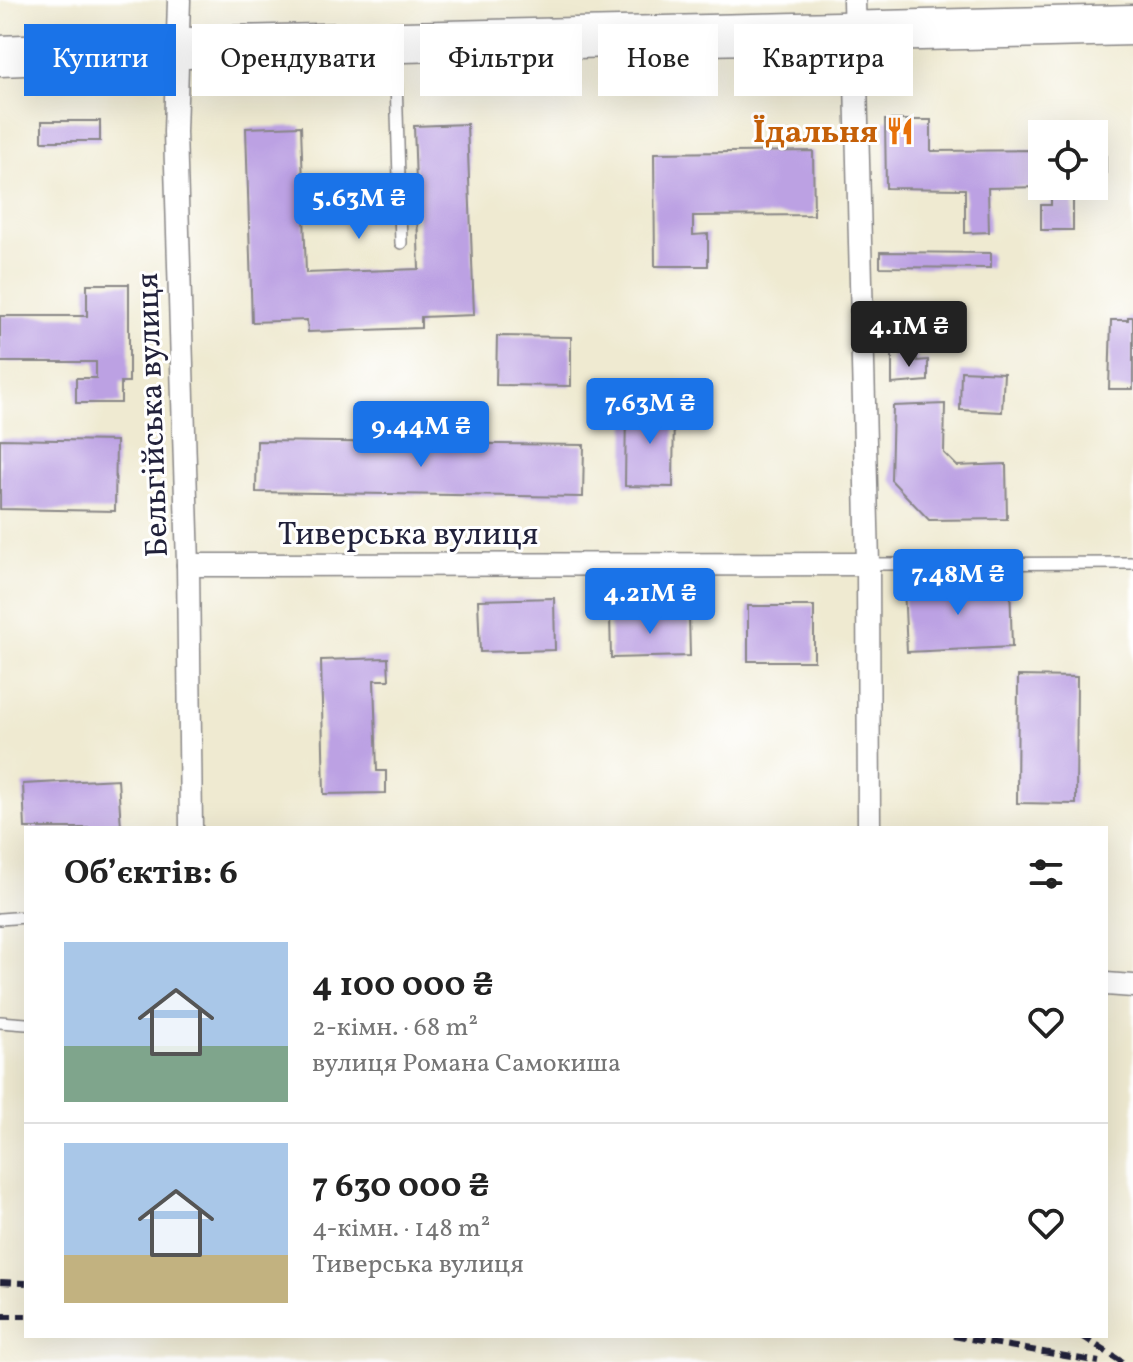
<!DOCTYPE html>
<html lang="uk">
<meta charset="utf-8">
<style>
:root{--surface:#fff;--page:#f6f6f6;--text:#222;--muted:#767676;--line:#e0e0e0;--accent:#1a73e8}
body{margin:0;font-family:Vollkorn,serif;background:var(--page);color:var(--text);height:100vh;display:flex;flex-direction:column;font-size:30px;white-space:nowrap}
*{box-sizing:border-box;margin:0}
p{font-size:26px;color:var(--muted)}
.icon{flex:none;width:44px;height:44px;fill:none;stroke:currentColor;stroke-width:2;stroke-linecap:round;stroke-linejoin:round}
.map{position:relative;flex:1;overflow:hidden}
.panel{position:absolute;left:24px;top:826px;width:1084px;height:512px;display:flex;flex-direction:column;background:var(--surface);border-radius:0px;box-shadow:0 8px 32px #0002}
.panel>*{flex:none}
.guide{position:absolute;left:24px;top:24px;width:1086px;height:72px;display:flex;gap:16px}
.controls{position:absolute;left:1028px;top:120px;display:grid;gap:16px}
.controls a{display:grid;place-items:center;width:80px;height:80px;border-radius:0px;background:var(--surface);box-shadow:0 8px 32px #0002;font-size:40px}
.price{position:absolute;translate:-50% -68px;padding:0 18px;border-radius:8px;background:var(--accent);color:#fff;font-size:26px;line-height:52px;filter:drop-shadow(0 2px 4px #0008)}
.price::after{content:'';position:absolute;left:50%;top:48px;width:24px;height:18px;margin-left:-12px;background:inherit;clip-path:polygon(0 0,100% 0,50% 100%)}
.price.on{background:#222;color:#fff}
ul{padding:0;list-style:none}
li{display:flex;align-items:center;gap:24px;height:200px;padding:0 40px}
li+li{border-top:2px solid var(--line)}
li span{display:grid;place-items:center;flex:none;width:224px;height:160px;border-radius:0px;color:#555}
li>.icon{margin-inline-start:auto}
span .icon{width:96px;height:96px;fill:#fffc;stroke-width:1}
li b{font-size:34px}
h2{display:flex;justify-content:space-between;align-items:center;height:96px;padding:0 40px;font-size:34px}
.pill{padding:0 28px;border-radius:0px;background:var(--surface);box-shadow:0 8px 32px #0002;font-size:28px;line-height:72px}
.pill.on{background:var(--accent);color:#fff}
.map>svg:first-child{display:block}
.building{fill:#bca1e3}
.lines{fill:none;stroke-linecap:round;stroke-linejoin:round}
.lane-casing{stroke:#888686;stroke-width:14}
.street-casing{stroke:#888686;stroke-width:25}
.highway-casing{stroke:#888686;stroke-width:43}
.lane{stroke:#fff;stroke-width:11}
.street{stroke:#fff;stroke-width:22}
.highway{stroke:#fff;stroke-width:40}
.rail{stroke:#22223b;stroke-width:6;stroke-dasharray:12 6;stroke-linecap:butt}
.labels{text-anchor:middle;stroke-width:6;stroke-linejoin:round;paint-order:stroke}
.food-label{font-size:32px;font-weight:bold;fill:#c56008;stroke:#fff;text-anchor:end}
.street-label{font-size:32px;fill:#22223b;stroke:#fff}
</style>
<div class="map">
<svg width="1133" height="1362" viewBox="0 0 1133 1362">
<rect width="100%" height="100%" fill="#fff"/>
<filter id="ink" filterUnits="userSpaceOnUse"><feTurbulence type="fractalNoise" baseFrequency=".0125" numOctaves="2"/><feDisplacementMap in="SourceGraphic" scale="16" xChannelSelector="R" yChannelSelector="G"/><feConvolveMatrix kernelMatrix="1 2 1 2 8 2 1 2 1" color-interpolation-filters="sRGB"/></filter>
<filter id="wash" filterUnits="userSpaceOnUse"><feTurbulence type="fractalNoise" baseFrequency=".006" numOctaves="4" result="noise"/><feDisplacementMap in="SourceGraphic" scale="32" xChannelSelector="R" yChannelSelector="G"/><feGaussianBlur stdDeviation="1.8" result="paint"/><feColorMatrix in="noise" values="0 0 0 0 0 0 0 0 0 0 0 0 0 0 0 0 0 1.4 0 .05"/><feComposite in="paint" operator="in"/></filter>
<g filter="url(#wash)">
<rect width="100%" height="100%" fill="#efead1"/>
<g id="blocks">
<g class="building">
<path d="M885,120H931V151L1042,150V187L988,188L989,232L965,233V189L886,188Z"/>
<rect x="42" y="121" width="58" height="20"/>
<path d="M467,124L474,315L421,317V328L308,332L307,320L252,322L246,128L301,126L306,273L419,269L414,126Z"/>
<path d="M1094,149H1106V186L1094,187Z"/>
<path d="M813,151L814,215L693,216V235L708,234V266H655L654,153Z"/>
<path d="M1051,186H1073V230H1041V205H1051Z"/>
<path d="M880,252L991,253V268L880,267Z"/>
<path d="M87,284H129V382H121V403H76V378H96V362H0V316H87Z"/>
<path d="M1128,317H1133V389H1109L1111,320H1128Z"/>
<path d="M497,336L571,337V386L496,385Z"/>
<path d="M892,354H917V361L928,360V381L892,384Z"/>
<path d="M961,371L1004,373L1002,412L960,410Z"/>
<path d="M945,404L944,453L957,466L1006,464L1007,519L929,520L891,480L893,406Z"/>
<path d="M626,406L674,407L673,487L625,486Z"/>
<path d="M0,439L116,441L115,511L0,509Z"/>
<path d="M257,441L584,445L583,497L256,492Z"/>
<path d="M1010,583L1012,647L907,652L904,587Z"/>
<path d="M554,598L555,650L480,652L478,600Z"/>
<rect x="748" y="606" width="66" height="55"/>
<path d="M689,613L690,656L611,658L610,615Z"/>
<path d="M388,658L389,680H374L377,771H386V793L324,794L321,660Z"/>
<path d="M1018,676L1077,677L1076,804L1017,803Z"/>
<path d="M118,779L121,828H25L23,784Z"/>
</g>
</g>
</g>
<g filter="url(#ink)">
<use href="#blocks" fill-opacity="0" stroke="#888686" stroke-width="2"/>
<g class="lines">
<defs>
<g id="lane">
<path d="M395,47L401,243"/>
<path d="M868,564L1133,563"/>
<path d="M0,919L26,917"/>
<path d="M0,1022L26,1024"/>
</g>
<g id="street">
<path d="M179,0L175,132L188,565L191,828"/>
<path d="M854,0L868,564L869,828"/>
<path d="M188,565L868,564"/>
<path d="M1106,984L1133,986"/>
</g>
<path id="highway" d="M0,56L235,46L1133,25"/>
</defs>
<use href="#lane" class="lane-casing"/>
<use href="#street" class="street-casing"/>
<use href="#highway" class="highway-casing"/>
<use href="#lane" class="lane"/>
<use href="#street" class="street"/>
<use href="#highway" class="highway"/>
<g class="rail">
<path d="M0,1282L26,1283"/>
<path d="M0,1316H26"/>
<path d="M953,1336L1099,1362"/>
<path d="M1082,1336L1122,1362"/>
</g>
</g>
</g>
<defs>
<symbol id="restaurant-bare" viewBox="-9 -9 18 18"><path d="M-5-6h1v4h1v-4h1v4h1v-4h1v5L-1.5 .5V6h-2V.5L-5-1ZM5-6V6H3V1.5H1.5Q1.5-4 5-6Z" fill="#e8710a" stroke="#fff" stroke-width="2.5" paint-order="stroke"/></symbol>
</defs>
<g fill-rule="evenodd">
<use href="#restaurant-bare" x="880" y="111" width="40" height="40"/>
</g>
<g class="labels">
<g class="food-label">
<text x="878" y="142">Їдальня</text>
</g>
<g class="street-label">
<text transform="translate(151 415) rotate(-92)" y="11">Бельгійська вулиця</text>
<text x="408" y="544">Тиверська вулиця</text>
</g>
</g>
</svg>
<div class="controls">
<a><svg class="icon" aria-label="locate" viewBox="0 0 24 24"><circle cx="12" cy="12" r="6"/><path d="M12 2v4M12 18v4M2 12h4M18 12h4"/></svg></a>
</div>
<b class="price" style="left:359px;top:241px">5.63M ₴</b>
<b class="price on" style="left:909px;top:369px">4.1M ₴</b>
<b class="price" style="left:650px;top:446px">7.63M ₴</b>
<b class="price" style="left:421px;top:469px">9.44M ₴</b>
<b class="price" style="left:958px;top:617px">7.48M ₴</b>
<b class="price" style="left:650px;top:636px">4.21M ₴</b>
<div class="guide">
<a class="pill on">Купити</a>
<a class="pill">Орендувати</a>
<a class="pill">Фільтри</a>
<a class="pill">Нове</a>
<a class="pill">Квартира</a>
</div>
<section class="panel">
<h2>Об’єктів: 6<svg class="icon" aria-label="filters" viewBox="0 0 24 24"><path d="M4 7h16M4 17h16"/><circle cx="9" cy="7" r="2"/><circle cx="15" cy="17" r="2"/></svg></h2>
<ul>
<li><span style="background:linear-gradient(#a9c7e8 65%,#7fa58c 0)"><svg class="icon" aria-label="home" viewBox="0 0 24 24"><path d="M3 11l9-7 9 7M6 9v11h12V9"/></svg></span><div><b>4 100 000 ₴</b><p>2-кімн. · 68 m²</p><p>вулиця Романа Самокиша</p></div><svg class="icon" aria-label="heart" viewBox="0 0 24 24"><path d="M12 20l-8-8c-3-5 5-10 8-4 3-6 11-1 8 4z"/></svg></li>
<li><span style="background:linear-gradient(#a9c7e8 70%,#c2b280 0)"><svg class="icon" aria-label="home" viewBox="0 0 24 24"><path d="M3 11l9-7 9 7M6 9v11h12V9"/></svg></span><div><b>7 630 000 ₴</b><p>4-кімн. · 148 m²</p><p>Тиверська вулиця</p></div><svg class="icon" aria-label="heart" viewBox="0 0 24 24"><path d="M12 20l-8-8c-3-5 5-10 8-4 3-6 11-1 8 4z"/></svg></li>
</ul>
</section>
</div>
